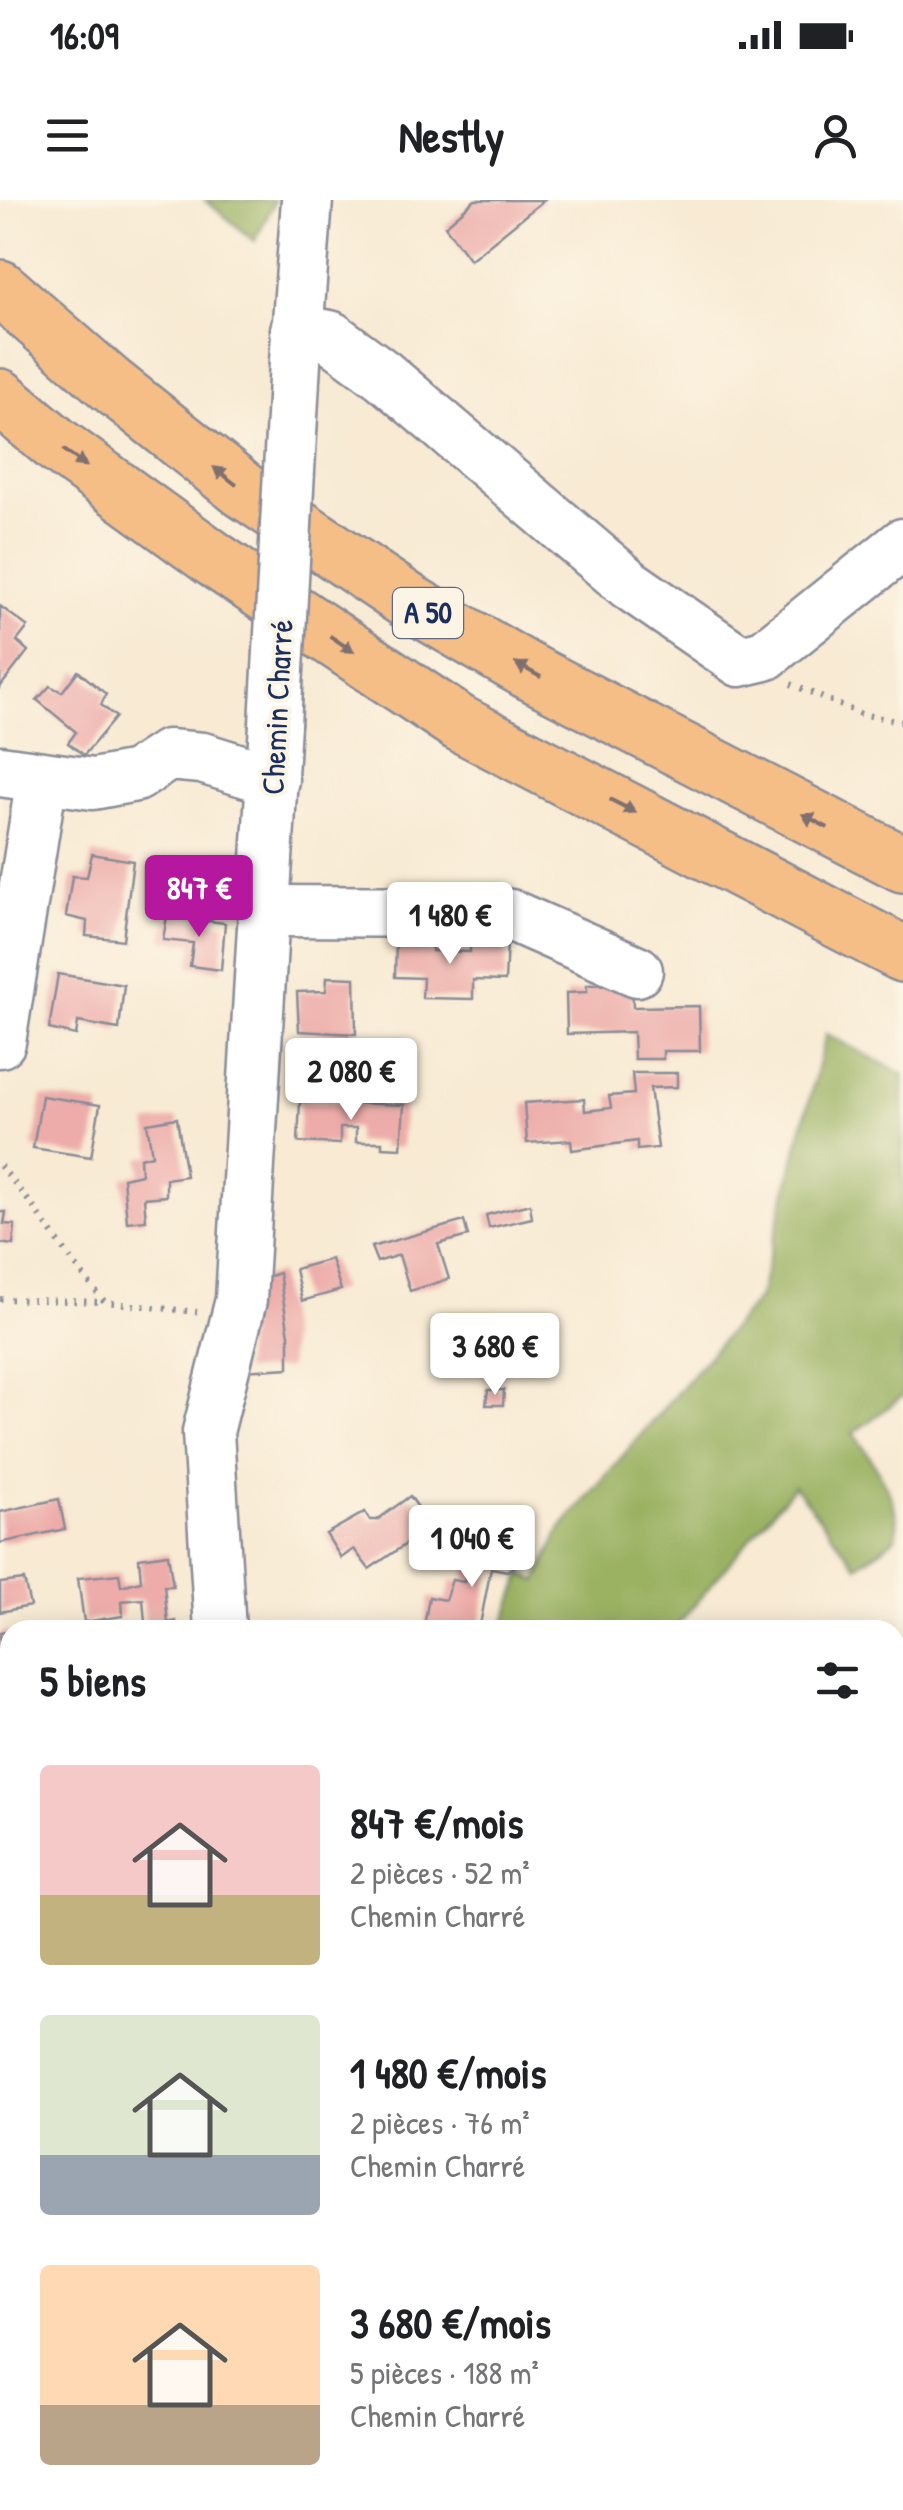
<!DOCTYPE html>
<html lang="fr">
<meta charset="utf-8">
<style>
:root{--surface:#fff;--page:#f6f6f6;--text:#202124;--muted:#757577;--accent:#b5179e}
body{margin:0;font-family:"Patrick Hand",sans-serif;background:var(--page);color:var(--text);height:100vh;display:flex;flex-direction:column;font-size:38px;white-space:nowrap}
*{box-sizing:border-box;margin:0}
p{font-size:32px;color:var(--muted)}
.icon{flex:none;width:55px;height:55px;fill:none;stroke:currentColor;stroke-width:2;stroke-linecap:round;stroke-linejoin:round}
.map{position:relative;flex:1;overflow:hidden}
.sheet{position:absolute;left:0px;top:1420px;width:905px;height:890px;display:flex;flex-direction:column;background:var(--surface);border-radius:30px 30px 0 0;box-shadow:0 5px 25px #0003}
.sheet>*{flex:none}
.price{position:absolute;translate:-50% -85px;padding:0 22px;border-radius:10px;background:#fff;color:#222;font-size:32px;line-height:65px;filter:drop-shadow(0 2px 5px #0008)}
.price::after{content:'';position:absolute;left:50%;top:60px;width:30px;height:22px;margin-left:-15px;background:inherit;clip-path:polygon(0 0,100% 0,50% 100%)}
.price.active{background:var(--accent);color:#fff}
ul{padding:0;list-style:none}
li{display:flex;align-items:center;gap:30px;height:250px;padding:0 40px}
li span{display:grid;place-items:center;flex:none;width:280px;height:200px;border-radius:10px;color:#555}
li>.icon{margin-inline-start:auto}
span .icon{width:120px;height:120px;fill:#fffc;stroke-width:1}
li b{font-size:42px}
h2{display:flex;justify-content:space-between;align-items:center;height:120px;padding:0 40px;font-size:42px}
.status{display:flex;justify-content:space-between;align-items:center;height:70px;padding:0 50px;background:var(--surface);direction:ltr}
.status svg{height:28px;fill:currentColor}
header{display:flex;justify-content:space-between;align-items:center;height:130px;padding:0 40px;background:var(--surface);font-size:45px;font-weight:700}
.map>svg:first-child{display:block}
.industrial{fill:#d2bec2}
.forest{fill:#9bb264;stroke:#5b7061;stroke-width:2.5}
.building{fill:#edaca9}
.lines{fill:none;stroke-linecap:round;stroke-linejoin:round}
.minor-casing{stroke:#8a8c98;stroke-width:55}
.highway-casing{stroke:#8a8c98;stroke-width:60}
.path{stroke:#8a8c98;stroke-width:6;stroke-dasharray:2.5 8;stroke-linecap:butt}
.minor{stroke:#fff;stroke-width:50}
.highway{stroke:#f6be87;stroke-width:55}
.rail{stroke:#1b2f5e;stroke-width:8}
.minor-bridge-casing{stroke:#8a8c98;stroke-width:55;stroke-linecap:butt}
.minor-bridge{stroke:#fff;stroke-width:50}
.oneway{fill:#7e6f70}
.labels{text-anchor:middle;stroke-width:8;stroke-linejoin:round;paint-order:stroke}
.shield{fill:#fcf5e5;stroke:#5e6a86;stroke-width:2.5}
.shield-label{font-size:30px;font-weight:bold;fill:#1b2f5e}
.street-label{font-size:32px;fill:#1b2f5e;stroke:#fcf5e5}
</style>
<div class="status"><b>16:09</b><svg viewBox="0 0 49 12"><path d="M0 12V9h3v3zM5 12V6h3v6zM10 12V3h3v9zM15 12V0h3v12zM26 1h20v11H26zM47 4h2v5h-2z"/></svg></div>
<header><svg class="icon" aria-label="menu" viewBox="0 0 24 24"><path d="M4 6h16M4 12h16M4 18h16"/></svg>Nestly<svg class="icon" aria-label="person" viewBox="0 0 24 24"><circle cx="12" cy="8" r="4"/><path d="M4 21q1-7 8-7t8 7"/></svg></header>
<div class="map">
<svg width="903" height="2310" viewBox="0 0 903 2310">
<rect width="100%" height="100%" fill="#fcf5e5"/>
<filter id="ink" filterUnits="userSpaceOnUse"><feTurbulence type="fractalNoise" baseFrequency=".01" numOctaves="2"/><feDisplacementMap in="SourceGraphic" scale="20" xChannelSelector="R" yChannelSelector="G"/><feConvolveMatrix kernelMatrix="1 2 1 2 8 2 1 2 1" color-interpolation-filters="sRGB"/></filter>
<filter id="wash" filterUnits="userSpaceOnUse"><feTurbulence type="fractalNoise" baseFrequency=".0048" numOctaves="4" result="noise"/><feDisplacementMap in="SourceGraphic" scale="40" xChannelSelector="R" yChannelSelector="G"/><feGaussianBlur stdDeviation="2.25" result="paint"/><feColorMatrix in="noise" values="0 0 0 0 0 0 0 0 0 0 0 0 0 0 0 0 0 1.4 0 .05"/><feComposite in="paint" operator="in"/></filter>
<g filter="url(#wash)">
<rect width="100%" height="100%" fill="#f8ead3"/>
<g class="industrial">
<path d="M0,2137L10,2143V2252L0,2245Z"/>
<path d="M114,2300H266L284,2310H131Z"/>
</g>
<g class="forest">
<path d="M205,0H275L255,41Z"/>
<path d="M826,834L903,874V1196L853,1233C871,1257 903,1304 896,1336C886,1348 870,1356 857,1366L794,1286L673,1430H502L522,1374L537,1381L561,1328L759,1097Z"/>
</g>
<g id="blocks">
<g class="building">
<path d="M475,0H544L470,60L445,26Z"/>
<path d="M0,406L28,427L17,441L28,451L0,487Z"/>
<path d="M78,471L106,494L101,505L116,517L84,555L68,543L76,532L37,500L50,486L62,492Z"/>
<path d="M92,654L133,661L123,740L86,736L87,721L66,716L72,676L87,677Z"/>
<path d="M167,716L225,723L221,770L190,766L193,743L163,740Z"/>
<path d="M396,739L432,740V751L470,752V741L507,743L505,781L473,780V799L422,798L423,778L395,777Z"/>
<path d="M58,774L124,785L119,829L78,822L76,835L49,829Z"/>
<path d="M327,777L355,778L356,834L299,831L297,792L326,791Z"/>
<path d="M632,784L633,807L699,806L700,851H663V859H634L633,832L567,834L566,793L587,792V785Z"/>
<path d="M632,873H677V887L650,888L658,948L637,950V941L572,950L571,940L527,943L524,903L584,899L585,911L611,908L609,896L634,894Z"/>
<path d="M42,896L100,905L91,957L33,948Z"/>
<path d="M300,901L404,905L401,948L382,947V942H356V928H340V944L298,942Z"/>
<path d="M177,918L186,976L166,979V996L144,998L146,1020L127,1022L123,978L141,974L140,958L152,955L147,923Z"/>
<path d="M530,1004L532,1018L489,1028L486,1015Z"/>
<path d="M0,1012H6L4,1024L15,1025L13,1045L0,1043Z"/>
<path d="M464,1021L468,1036L438,1044L449,1079L410,1091L399,1055L377,1062L371,1047Z"/>
<path d="M331,1059L341,1090L302,1101L295,1069Z"/>
<path d="M279,1073L289,1135V1168L243,1171L254,1081Z"/>
<path d="M488,1190H504L503,1205H486Z"/>
<path d="M410,1296L436,1333L410,1349L406,1344L369,1369L354,1349L341,1358L326,1334L365,1312L370,1320H377Z"/>
<path d="M59,1299L65,1329L0,1343V1312Z"/>
<path d="M502,1340L522,1344L519,1364L507,1371L491,1368L479,1430L424,1426L429,1397L445,1400L452,1380L464,1382L468,1362L488,1348L495,1350Z"/>
<path d="M168,1354L173,1386H164L168,1423L176,1421L177,1430H138V1424L145,1422L143,1399L122,1401L123,1416L84,1422L78,1378L119,1374L121,1386L141,1381L139,1358Z"/>
<path d="M24,1380L30,1406L0,1412V1383Z"/>
<path d="M10,1431V1474H8L6,1465L0,1466V1433Z"/>
<path d="M903,2015V2039L895,2035Z"/>
<path d="M459,2300H527L517,2310H455L452,2307Z"/>
<path d="M654,2300H665L677,2305L676,2310H651Z"/>
</g>
</g>
</g>
<g filter="url(#ink)">
<use href="#blocks" fill-opacity="0" stroke="#8a8c98" stroke-width="2.5"/>
<g class="lines">
<defs>
<g id="minor">
<path d="M296,130L330,136L383,175L630,385L740,461L765,455L903,344"/>
<path d="M295,162L307,0"/>
<path d="M0,571L93,584L136,576L168,555L202,558L273,580"/>
<path d="M266,711L491,712L510,715L637,771"/>
<path d="M0,842L42,578"/>
<path d="M220,1430L208,1232L241,1100L275,524"/>
<path d="M0,1591L10,1588"/>
<path d="M895,1725L903,1718"/>
<path d="M0,1990L10,1946"/>
<path d="M0,2088L10,2104"/>
<path d="M306,2300L325,2310"/>
</g>
<g id="highway">
<path d="M0,88L110,184L243,290L411,403L528,471L903,664"/>
<path d="M0,197L57,245L215,360L459,523L903,754"/>
</g>
</defs>
<use href="#minor" class="minor-casing"/>
<use href="#highway" class="highway-casing"/>
<g class="path">
<path d="M791,484L861,514L903,522"/>
<path d="M0,966C39,1009 67,1059 105,1102L197,1112"/>
<path d="M0,1099L104,1102"/>
</g>
<use href="#minor" class="minor"/>
<use href="#highway" class="highway"/>
<g class="rail">
<path d="M0,2169L10,2176"/>
<path d="M0,2204L10,2210"/>
<path d="M152,2300L168,2310"/>
<path d="M203,2300L219,2310"/>
</g>
<defs>
<path id="minor-bridge" d="M275,524L295,162"/>
</defs>
<use href="#minor-bridge" class="minor-bridge-casing"/>
<use href="#minor-bridge" class="minor-bridge"/>
</g>
<defs><path id="oneway-solid" d="M-6-.8H1V-3.2L6.5 0L1 3.2V.8H-6Z" transform="scale(2.5)"/></defs>
<g class="oneway">
<use href="#oneway-solid" transform="translate(75 258) rotate(36)"/>
<use href="#oneway-solid" transform="translate(225 276) rotate(-142)"/>
<use href="#oneway-solid" transform="translate(342 444) rotate(34)"/>
<use href="#oneway-solid" transform="translate(528 470) rotate(-151)"/>
<use href="#oneway-solid" transform="translate(623 606) rotate(27)"/>
<use href="#oneway-solid" transform="translate(815 621) rotate(-152)"/>
</g>
</g>
<g class="labels">
<rect class="shield" x="393" y="388" width="70" height="50" rx="8"/>
<g class="shield-label">
<text x="428" y="423">A 50</text>
</g>
<g class="street-label">
<text transform="translate(277 507) rotate(-87)" y="11">Chemin Charré</text>
</g>
</g>
</svg>
<b class="price active" style="left:199px;top:740px">847 €</b>
<b class="price" style="left:450px;top:767px">1 480 €</b>
<b class="price" style="left:351px;top:923px">2 080 €</b>
<b class="price" style="left:495px;top:1198px">3 680 €</b>
<b class="price" style="left:472px;top:1390px">1 040 €</b>
<section class="sheet">
<h2>5 biens<svg class="icon" aria-label="filters" viewBox="0 0 24 24"><path d="M4 7h16M4 17h16"/><circle cx="9" cy="7" r="2"/><circle cx="15" cy="17" r="2"/></svg></h2>
<ul>
<li><span style="background:linear-gradient(#f6c9c9 65%,#c2b280 0)"><svg class="icon" aria-label="home" viewBox="0 0 24 24"><path d="M3 11l9-7 9 7M6 9v11h12V9"/></svg></span><div><b>847 €/mois</b><p>2 pièces · 52 m²</p><p>Chemin Charré</p></div></li>
<li><span style="background:linear-gradient(#dfe7d0 70%,#9aa5b1 0)"><svg class="icon" aria-label="home" viewBox="0 0 24 24"><path d="M3 11l9-7 9 7M6 9v11h12V9"/></svg></span><div><b>1 480 €/mois</b><p>2 pièces · 76 m²</p><p>Chemin Charré</p></div></li>
<li><span style="background:linear-gradient(#ffd9b3 70%,#b9a48a 0)"><svg class="icon" aria-label="home" viewBox="0 0 24 24"><path d="M3 11l9-7 9 7M6 9v11h12V9"/></svg></span><div><b>3 680 €/mois</b><p>5 pièces · 188 m²</p><p>Chemin Charré</p></div></li>
</ul>
</section>
</div>
